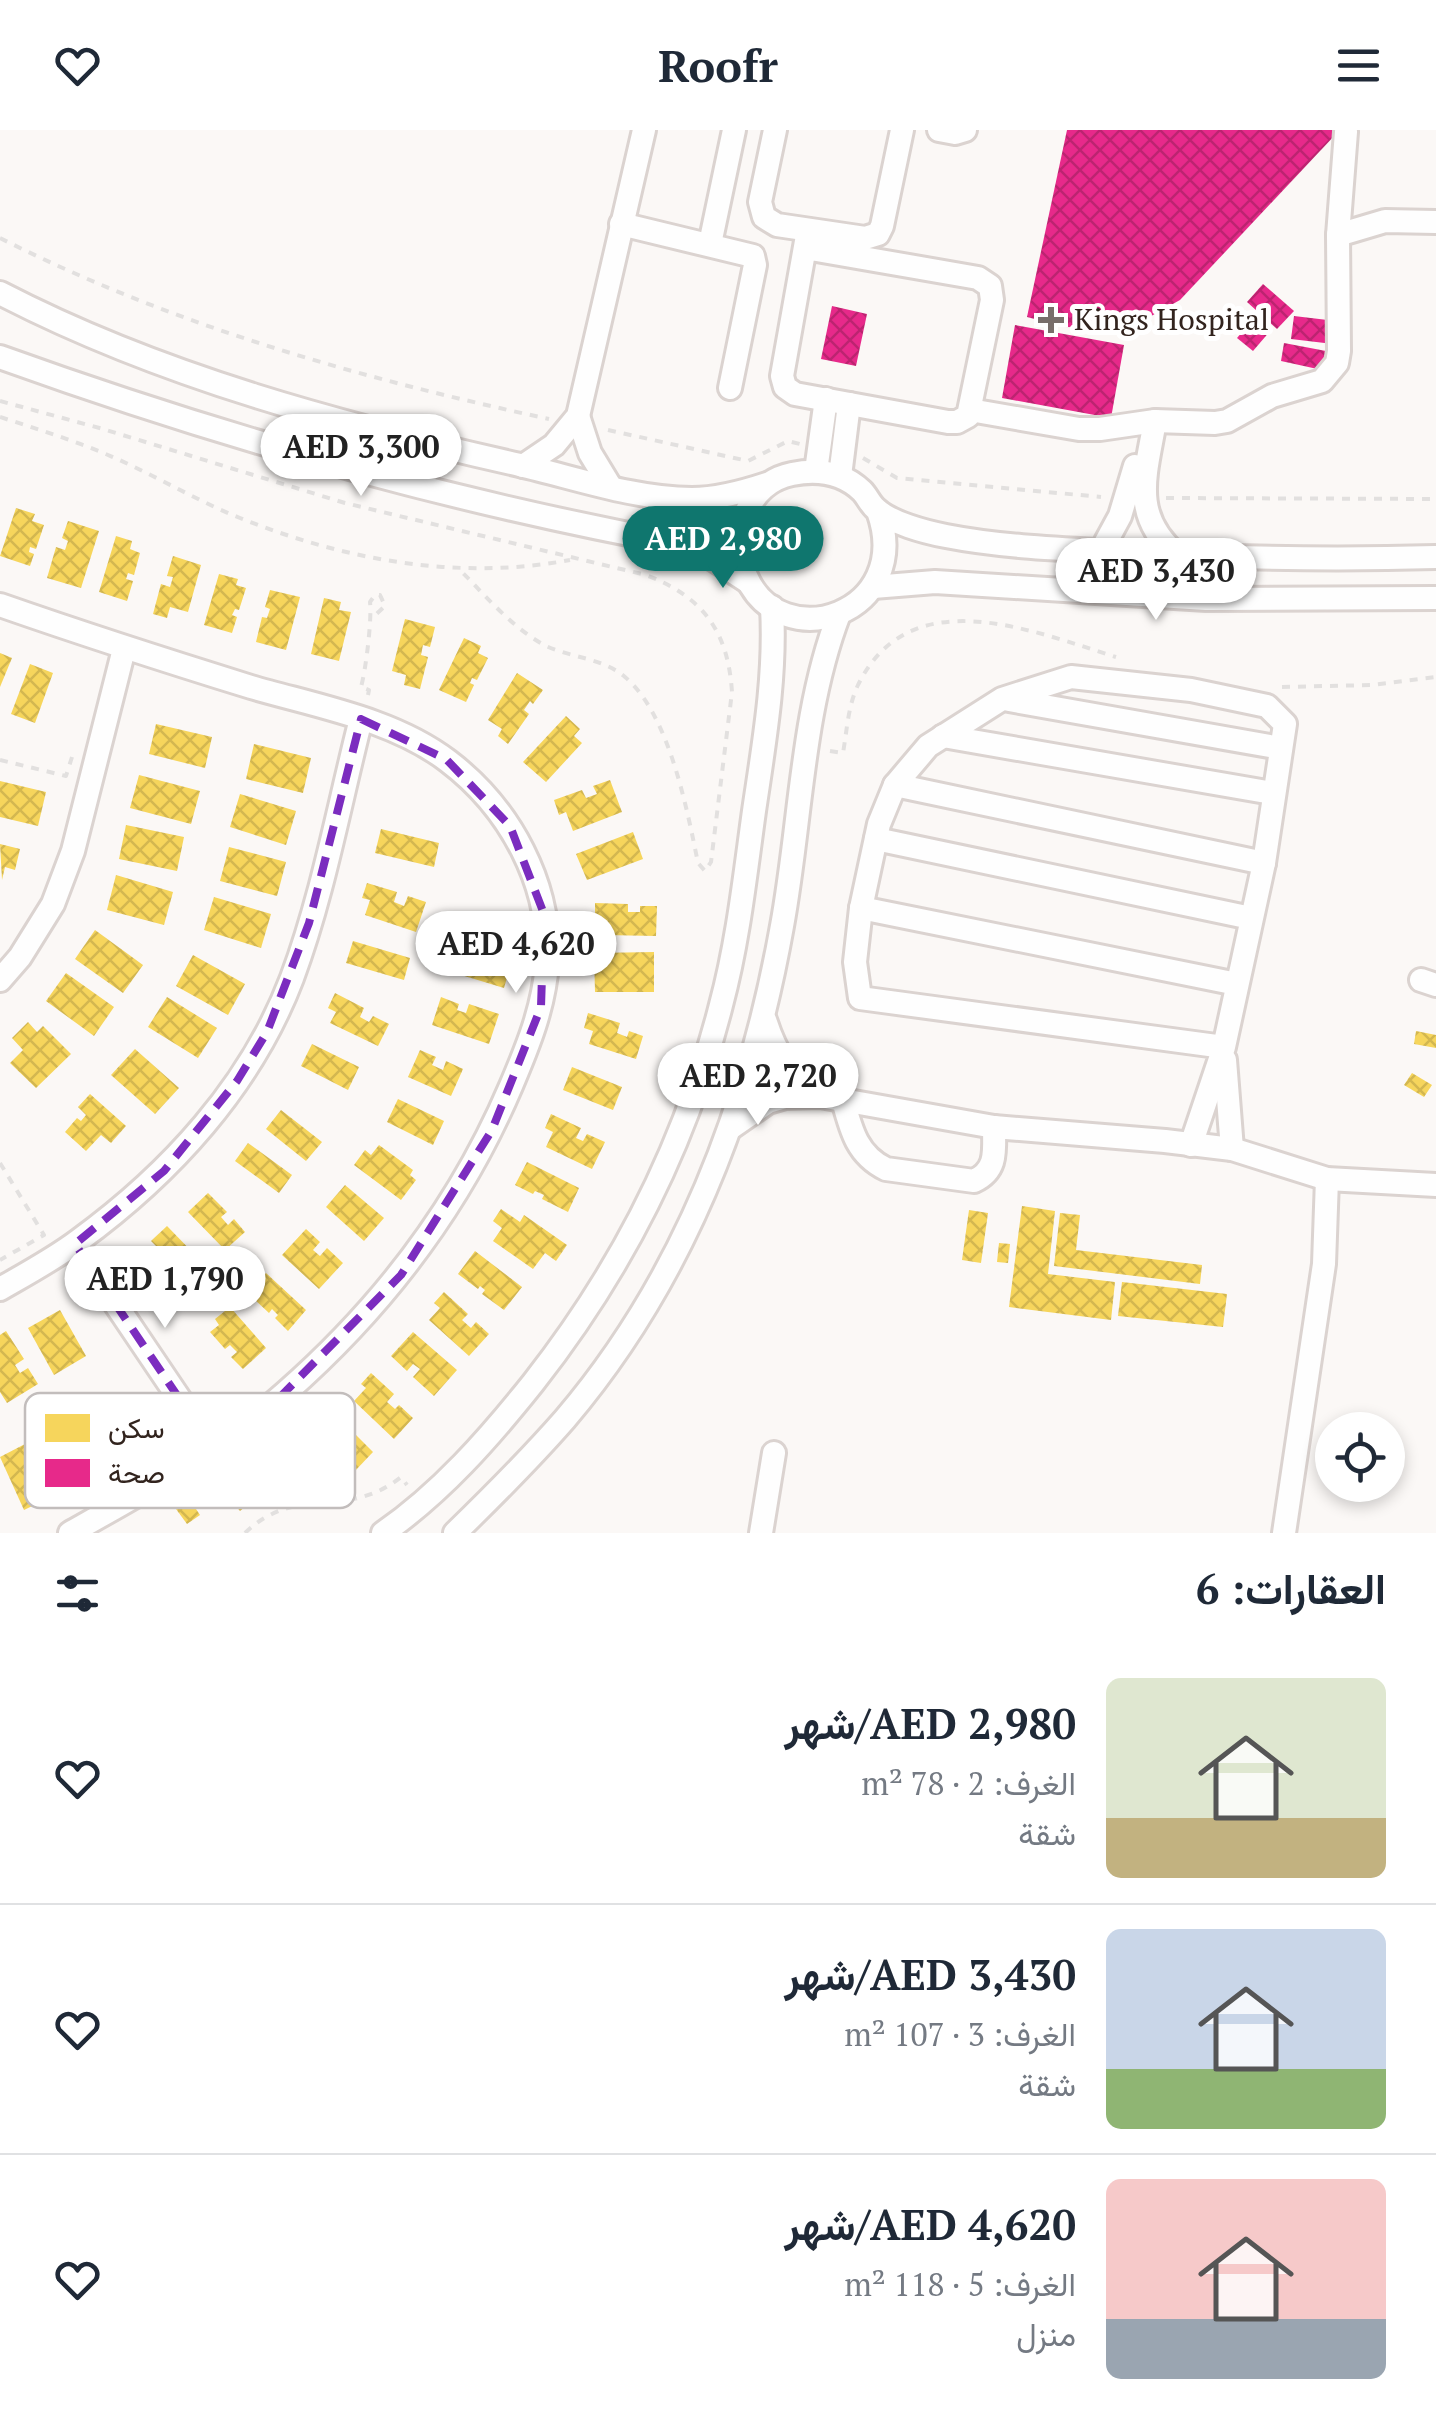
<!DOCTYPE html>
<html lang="ar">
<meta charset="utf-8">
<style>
:root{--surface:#fff;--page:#f6f6f7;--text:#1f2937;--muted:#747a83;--line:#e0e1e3;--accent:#0f766e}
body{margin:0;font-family:"PT Serif",Vazirmatn,serif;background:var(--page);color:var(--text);direction:rtl;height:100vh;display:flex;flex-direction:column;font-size:38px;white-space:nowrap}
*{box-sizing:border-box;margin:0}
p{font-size:32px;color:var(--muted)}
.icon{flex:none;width:55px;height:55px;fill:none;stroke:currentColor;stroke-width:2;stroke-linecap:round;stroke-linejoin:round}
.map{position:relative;height:1403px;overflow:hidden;direction:ltr}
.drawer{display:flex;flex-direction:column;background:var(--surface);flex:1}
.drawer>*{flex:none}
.buttons{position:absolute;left:1315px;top:1282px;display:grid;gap:20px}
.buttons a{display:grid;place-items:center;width:90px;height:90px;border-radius:50%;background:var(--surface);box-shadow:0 5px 15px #0003;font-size:50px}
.price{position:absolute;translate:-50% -85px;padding:0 22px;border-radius:35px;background:#fff;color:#222;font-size:32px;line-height:65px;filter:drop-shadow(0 2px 5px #0008)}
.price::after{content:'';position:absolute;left:50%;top:60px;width:30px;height:22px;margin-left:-15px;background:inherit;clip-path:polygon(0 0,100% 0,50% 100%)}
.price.selected{background:var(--accent);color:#fff}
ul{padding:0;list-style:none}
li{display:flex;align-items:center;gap:30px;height:250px;padding:0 50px}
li+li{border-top:2px solid var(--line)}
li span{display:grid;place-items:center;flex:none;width:280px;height:200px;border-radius:15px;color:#555}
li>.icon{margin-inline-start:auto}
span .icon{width:120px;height:120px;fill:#fffc;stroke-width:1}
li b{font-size:42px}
h2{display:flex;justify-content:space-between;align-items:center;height:120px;padding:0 50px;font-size:42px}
header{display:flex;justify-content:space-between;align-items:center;height:130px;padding:0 50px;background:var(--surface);font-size:45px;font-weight:800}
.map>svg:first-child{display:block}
.homes{fill:url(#homes-cross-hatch)}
.health{fill:url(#health-cross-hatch)}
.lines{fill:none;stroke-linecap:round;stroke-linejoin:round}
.minor-casing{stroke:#dbd3d0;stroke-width:28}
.path{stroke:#e2e0df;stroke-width:4;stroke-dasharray:8 8;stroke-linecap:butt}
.minor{stroke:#fefefe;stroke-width:22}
.marked{fill:none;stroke:#7b2cbf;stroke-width:8;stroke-dasharray:20 12;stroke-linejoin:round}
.poi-dot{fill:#786e6a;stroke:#fff;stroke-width:4}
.labels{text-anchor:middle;stroke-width:10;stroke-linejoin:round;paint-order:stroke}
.poi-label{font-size:30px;fill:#32241e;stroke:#fff;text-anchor:start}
.key{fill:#fff;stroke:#c2bdbc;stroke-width:2.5}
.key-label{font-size:28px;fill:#32241e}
</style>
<header><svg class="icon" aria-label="menu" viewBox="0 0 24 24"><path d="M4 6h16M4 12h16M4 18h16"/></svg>Roofr<svg class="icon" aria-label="heart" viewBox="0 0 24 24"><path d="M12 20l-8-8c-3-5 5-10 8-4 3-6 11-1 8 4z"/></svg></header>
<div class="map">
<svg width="1436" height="1403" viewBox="0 0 1436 1403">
<defs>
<pattern id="homes-cross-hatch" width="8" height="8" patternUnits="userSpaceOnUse" patternTransform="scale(2.5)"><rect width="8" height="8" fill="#f6d55c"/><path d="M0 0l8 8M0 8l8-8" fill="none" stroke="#d3b750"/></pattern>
<pattern id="health-cross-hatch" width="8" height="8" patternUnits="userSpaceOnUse" patternTransform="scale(2.5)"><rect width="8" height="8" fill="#e7298a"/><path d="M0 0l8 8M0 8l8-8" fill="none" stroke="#bc2370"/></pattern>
</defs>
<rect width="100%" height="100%" fill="#fbf8f6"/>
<g class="homes">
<path d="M16,378L35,384L32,391L44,395L36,419L30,417L29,422L34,424L30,436L0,426Z"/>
<path d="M68,391L99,401L81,458L47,448L56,417L65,420L68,411L62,408Z"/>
<path d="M116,406L132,411L130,419L140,423L134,445L128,443L126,449L133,451L127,471L99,462Z"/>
<path d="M173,426L201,435L188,482L170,477L167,488L153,484L161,454L170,457L173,447L167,446Z"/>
<path d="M219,444L238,449L236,455L246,458L239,480L235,479L232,485L237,487L232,503L204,495Z"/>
<path d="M270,460L300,467L286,520L256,512L262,487L267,488L270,479L265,477Z"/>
<path d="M324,468L341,472L339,480L351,482L339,531L311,524Z"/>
<path d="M405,489L435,497L430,517L423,515L421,525L428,527L420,559L404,555L406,545L392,541Z"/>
<path d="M464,508L481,516L478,523L488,528L477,550L472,548L470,553L474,555L466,572L439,560Z"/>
<path d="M0,523L12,528L0,557Z"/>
<path d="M30,534L53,543L35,593L11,584Z"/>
<path d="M517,543L543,560L533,574L530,571L524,580L529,584L508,614L498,606L502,599L488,590Z"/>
<path d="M566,586L580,599L574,606L582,613L546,652L523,632Z"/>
<path d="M156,594L212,607L205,638L149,624Z"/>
<path d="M254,614L311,628L303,663L246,649Z"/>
<path d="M139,645L200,661L191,694L130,678Z"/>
<path d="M610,650L622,682L573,701L566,682L559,685L554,670L582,660L586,668L597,664L593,656Z"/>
<path d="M0,651L46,662L38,696L0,687Z"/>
<path d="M240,664L296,681L286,715L230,697Z"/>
<path d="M126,695L184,707L177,741L119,729Z"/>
<path d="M381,699L439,713L434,737L375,723Z"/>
<path d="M633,702L643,729L587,750L576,724Z"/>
<path d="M0,714L20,719L15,740L5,737L2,750Z"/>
<path d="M229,717L286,732L277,766L220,751Z"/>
<path d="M116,745L173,762L164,795L107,780Z"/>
<path d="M367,753L397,762L394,772L404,776L408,766L426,772L416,802L365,785L370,770L362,768Z"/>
<path d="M214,767L271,784L261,818L204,800Z"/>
<path d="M595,773L628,774V782H640V776H657L656,806L603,805L604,791H595Z"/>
<path d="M95,800L143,835L123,863L75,829Z"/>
<path d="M353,811L410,828L404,850L346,833Z"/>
<path d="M465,815L483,820L480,830L489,833L492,823L512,830L504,858L448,841L453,824L462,826Z"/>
<path d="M654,822V862H595L594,823Z"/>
<path d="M193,825L245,854L228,885L176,856Z"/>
<path d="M66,843L114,877L94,906L46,871Z"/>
<path d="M335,863L364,878L360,887L369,892L373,886L389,894L378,916L330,893L336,882L328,878Z"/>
<path d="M167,867L217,898L198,928L148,897Z"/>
<path d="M441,867L459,874L457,880L466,883L469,874L499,884L489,914L432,895Z"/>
<path d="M588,883L620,893L617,903L627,907L629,901L643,906L636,929L589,914L593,901L584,898Z"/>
<path d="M28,892L37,902L43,896L71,924L36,958L10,933L23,920L12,908Z"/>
<path d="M1416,901L1436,905V918L1414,914Z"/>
<path d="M312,914L359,937L348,960L301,936Z"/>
<path d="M135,919L179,958L155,984L111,945Z"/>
<path d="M420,920L436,927L432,935L443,940L446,931L463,939L451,966L408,947Z"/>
<path d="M572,937L622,957L613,980L563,960Z"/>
<path d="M1412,943L1432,955L1424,967L1404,955Z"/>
<path d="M90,964L126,996L111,1013L101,1005L86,1021L65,1002L77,988L81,991L86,985L78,977Z"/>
<path d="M398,969L444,991L433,1015L387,992Z"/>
<path d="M281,980L322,1012L306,1031L266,999Z"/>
<path d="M551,984L581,998L576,1008L583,1011L587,1004L605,1012L592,1039L546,1017L553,1002L545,998Z"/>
<path d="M248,1013L292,1045L279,1063L235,1031Z"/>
<path d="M379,1015L413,1040L410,1045L416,1050L401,1070L354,1035L365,1020L371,1025Z"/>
<path d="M527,1032L579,1058L568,1082L542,1069L544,1065L535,1061L533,1064L515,1055Z"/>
<path d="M345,1055L384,1088L364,1111L326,1077Z"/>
<path d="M208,1063L227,1082L221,1087L228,1095L234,1089L245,1102L225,1120L188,1082Z"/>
<path d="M1022,1076L1055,1081L1048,1144L1115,1152L1111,1190L1009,1177Z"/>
<path d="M501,1079L520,1092L524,1085L567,1115L556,1131L545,1123L533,1139L493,1111L502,1098L493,1091Z"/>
<path d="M969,1080L988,1083L981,1133L962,1130Z"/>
<path d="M1060,1083L1080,1085L1076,1120L1202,1135L1200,1154L1054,1136Z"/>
<path d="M167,1096L201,1131L186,1146L151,1111Z"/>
<path d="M306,1099L320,1112L313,1120L320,1126L327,1118L343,1133L319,1159L282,1125Z"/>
<path d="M999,1113L1010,1114L1008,1133L997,1132Z"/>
<path d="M475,1121L522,1157L504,1180L482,1164L485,1160L480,1156L478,1159L458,1144Z"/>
<path d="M266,1143L306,1180L288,1201L275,1188L278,1185L272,1179L269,1183L254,1169L258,1164L252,1158Z"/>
<path d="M1122,1152L1227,1164L1223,1197L1118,1186Z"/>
<path d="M444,1162L468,1184L462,1190L471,1198L476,1192L489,1204L469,1226L429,1190L440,1178L434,1173Z"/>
<path d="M230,1177L266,1218L243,1239L231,1227L237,1222L230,1215L225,1219L210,1202L219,1195L215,1189Z"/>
<path d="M60,1180L86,1226L54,1245L28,1198Z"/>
<path d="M6,1201L24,1229L15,1235L20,1243L28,1238L38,1254L7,1273L0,1262V1205Z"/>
<path d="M413,1202L457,1240L434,1266L413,1247L420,1239L413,1234L407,1241L391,1226Z"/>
<path d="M371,1243L394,1264L387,1272L395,1279L399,1275L413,1288L394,1309L354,1271L366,1258L361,1254Z"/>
<path d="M116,1263L128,1285L120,1290L125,1299L133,1294L146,1317L117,1333L87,1278Z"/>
<path d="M331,1280L373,1322L354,1342L311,1300Z"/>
<path d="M25,1314L51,1367L24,1380L0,1327Z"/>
<path d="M243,1332L266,1360L240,1381L217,1354Z"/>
<path d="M190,1370L200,1385L187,1394L176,1379Z"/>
</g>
<g class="health">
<path d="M1067,0H1332L1336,4L1180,170L1144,190L1113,198L1065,197L1027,187Z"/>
<path d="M1263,154L1294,181L1277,199L1247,172Z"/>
<path d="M832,176L867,184L856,236L821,229Z"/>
<path d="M1294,186L1336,191L1333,214L1291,209Z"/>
<path d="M1255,187L1271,200L1253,221L1237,208Z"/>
<path d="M1015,195L1124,215L1111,288L1002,268Z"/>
<path d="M1284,213L1326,221L1322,240L1281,231Z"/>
</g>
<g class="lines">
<defs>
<g id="minor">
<path d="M775,0L760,72L764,87L777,95L865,108L878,104L882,96L902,0"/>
<path d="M939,0L955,3L965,0"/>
<path d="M621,94L753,126L755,135L730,258"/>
<path d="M1338,105L1346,2"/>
<path d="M710,114L734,0"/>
<path d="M805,118L978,148L990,156L992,170L968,286L957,292H948L795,264L785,257L782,246L808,100"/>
<path d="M0,163C162,247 343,295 520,335C576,348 635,369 692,369C718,369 743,362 767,354"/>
<path d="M0,227C222,307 448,371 680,414L704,423L747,451"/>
<path d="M970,280L1079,299H1100L1155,291L1215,293L1227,291L1272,266L1322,251L1337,233L1339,221L1338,105L1385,91L1436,92"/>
<path d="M578,286L590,323L610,356"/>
<path d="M1155,291C1146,344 1130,385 1177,425"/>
<path d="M523,336L554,315L578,286L644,0"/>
<path d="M816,341L826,269"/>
<path d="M840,346L849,274"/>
<path d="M878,381C915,484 781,528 746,446C729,408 746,353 792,344C817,339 842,342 862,361C867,366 870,374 876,379C891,393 925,402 946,406C1002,417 1062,419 1119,422C1224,428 1330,430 1436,427"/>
<path d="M1101,421L1120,386L1135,336"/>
<path d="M873,457L935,452L1206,469L1436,468"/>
<path d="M0,475C83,504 167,531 251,557C316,576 393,589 448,631C510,678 552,755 547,833C544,877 528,916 511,956C460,1076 383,1177 285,1263C222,1319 143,1362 70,1403"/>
<path d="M1009,570L1281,618"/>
<path d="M943,606L1272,663"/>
<path d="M895,655L1264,733"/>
<path d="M876,709L1251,788"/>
<path d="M861,778L1237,854"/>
<path d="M0,850L20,827L53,774L73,721L124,519"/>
<path d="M1421,850L1436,855"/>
<path d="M765,890C776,924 789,946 820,966"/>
<path d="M1225,930L1232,1019"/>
<path d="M843,970C851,1000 857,1025 886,1039L974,1051C998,1040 994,1020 994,997"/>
<path d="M732,997L768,972L785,967L820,966L994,997L1165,1011L1232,1019L1327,1049L1436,1055"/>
<path d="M1191,1015L1224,917L1264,733L1285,594L1267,576L1191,560L1071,547L1002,569L928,616L895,655L879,694L861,778L855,832L860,868L1224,917"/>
<path d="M75,1114L212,1317"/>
<path d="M0,1159C26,1144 54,1129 78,1111C170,1044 251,956 292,848C323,765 339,675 361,589"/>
<path d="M383,1403C441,1363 489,1308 533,1253C621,1141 686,1014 721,875C738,812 745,746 754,681C764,613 776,546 772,477"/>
<path d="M455,1403C493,1366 530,1329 565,1289C684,1149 750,975 782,796C801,693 801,583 839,484"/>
<path d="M761,1403L774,1323"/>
<path d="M1284,1403L1324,1134L1327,1049"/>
</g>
</defs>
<use href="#minor" class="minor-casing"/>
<g class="path">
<path d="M0,108C174,196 359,248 549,289"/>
<path d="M0,271L103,299L345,373L646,445C703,467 728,501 732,562L711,732L705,741L698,733C687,679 669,584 625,547C603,528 572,528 546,516C512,498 486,466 459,439"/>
<path d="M0,287C37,299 73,310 108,325C153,344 195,370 240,388C345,430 458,451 570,430"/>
<path d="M608,300L748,331L788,311L800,314"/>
<path d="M863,328L897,348L1101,367"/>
<path d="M1166,368L1436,369"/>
<path d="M1282,557L1371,555L1436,547"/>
<path d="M368,565L369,560L361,557C366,539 372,489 370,472L375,465H380L385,476L372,488"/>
<path d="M830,621L843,623C847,600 848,576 858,555C910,449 1032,501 1116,527"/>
<path d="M0,630L66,646L72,627"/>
<path d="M0,1033L44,1105L0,1130"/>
<path d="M245,1403C297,1353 346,1391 401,1347L407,1355"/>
</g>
<use href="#minor" class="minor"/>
</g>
<path class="marked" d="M361,589L446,629L510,696L544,784L541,877L492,1000L401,1145L281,1266L212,1317L75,1114L164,1041L237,951L267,902L309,793Z"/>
<path class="poi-dot" d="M1046 175h10v10h10v10h-10v10h-10v-10h-10v-10h10z"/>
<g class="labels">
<g class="poi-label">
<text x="1074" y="200">Kings Hospital</text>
</g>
</g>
<rect x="25" y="1263" width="330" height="115" rx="15" class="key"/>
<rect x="45" y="1284" width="45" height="28" fill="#f6d55c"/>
<rect x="45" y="1329" width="45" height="28" fill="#e7298a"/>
<g class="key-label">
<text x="108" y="1308">سكن</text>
<text x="108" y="1353">صحة</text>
</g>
</svg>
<div class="buttons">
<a><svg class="icon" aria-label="locate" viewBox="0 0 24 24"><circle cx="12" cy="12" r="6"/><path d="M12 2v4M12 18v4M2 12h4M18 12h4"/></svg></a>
</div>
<b class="price" style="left:361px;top:369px">AED 3,300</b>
<b class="price selected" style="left:723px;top:461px">AED 2,980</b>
<b class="price" style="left:1156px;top:493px">AED 3,430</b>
<b class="price" style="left:516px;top:866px">AED 4,620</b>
<b class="price" style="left:758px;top:998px">AED 2,720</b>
<b class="price" style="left:165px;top:1201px">AED 1,790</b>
</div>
<section class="drawer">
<h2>العقارات: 6<svg class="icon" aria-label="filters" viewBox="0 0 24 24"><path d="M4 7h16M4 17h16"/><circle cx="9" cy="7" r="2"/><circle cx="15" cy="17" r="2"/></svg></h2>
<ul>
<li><span style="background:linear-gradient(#dfe7d0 70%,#c2b280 0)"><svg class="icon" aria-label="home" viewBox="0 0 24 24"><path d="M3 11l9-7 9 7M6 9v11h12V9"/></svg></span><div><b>AED 2,980/شهر</b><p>الغرف: 2 · 78 m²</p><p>شقة</p></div><svg class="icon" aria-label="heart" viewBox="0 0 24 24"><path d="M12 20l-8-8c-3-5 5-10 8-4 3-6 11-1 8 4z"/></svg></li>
<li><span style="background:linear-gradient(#c9d6e8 70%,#8fb573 0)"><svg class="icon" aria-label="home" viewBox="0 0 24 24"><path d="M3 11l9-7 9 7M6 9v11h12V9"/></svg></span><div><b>AED 3,430/شهر</b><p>الغرف: 3 · 107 m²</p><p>شقة</p></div><svg class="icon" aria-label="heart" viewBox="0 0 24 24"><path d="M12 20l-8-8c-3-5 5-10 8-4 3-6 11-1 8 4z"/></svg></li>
<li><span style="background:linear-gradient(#f6c9c9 70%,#9aa5b1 0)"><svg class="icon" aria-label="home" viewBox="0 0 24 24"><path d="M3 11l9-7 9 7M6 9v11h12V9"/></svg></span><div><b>AED 4,620/شهر</b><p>الغرف: 5 · 118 m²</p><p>منزل</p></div><svg class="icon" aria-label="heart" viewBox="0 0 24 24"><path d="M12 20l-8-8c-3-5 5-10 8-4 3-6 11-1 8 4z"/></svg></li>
</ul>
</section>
